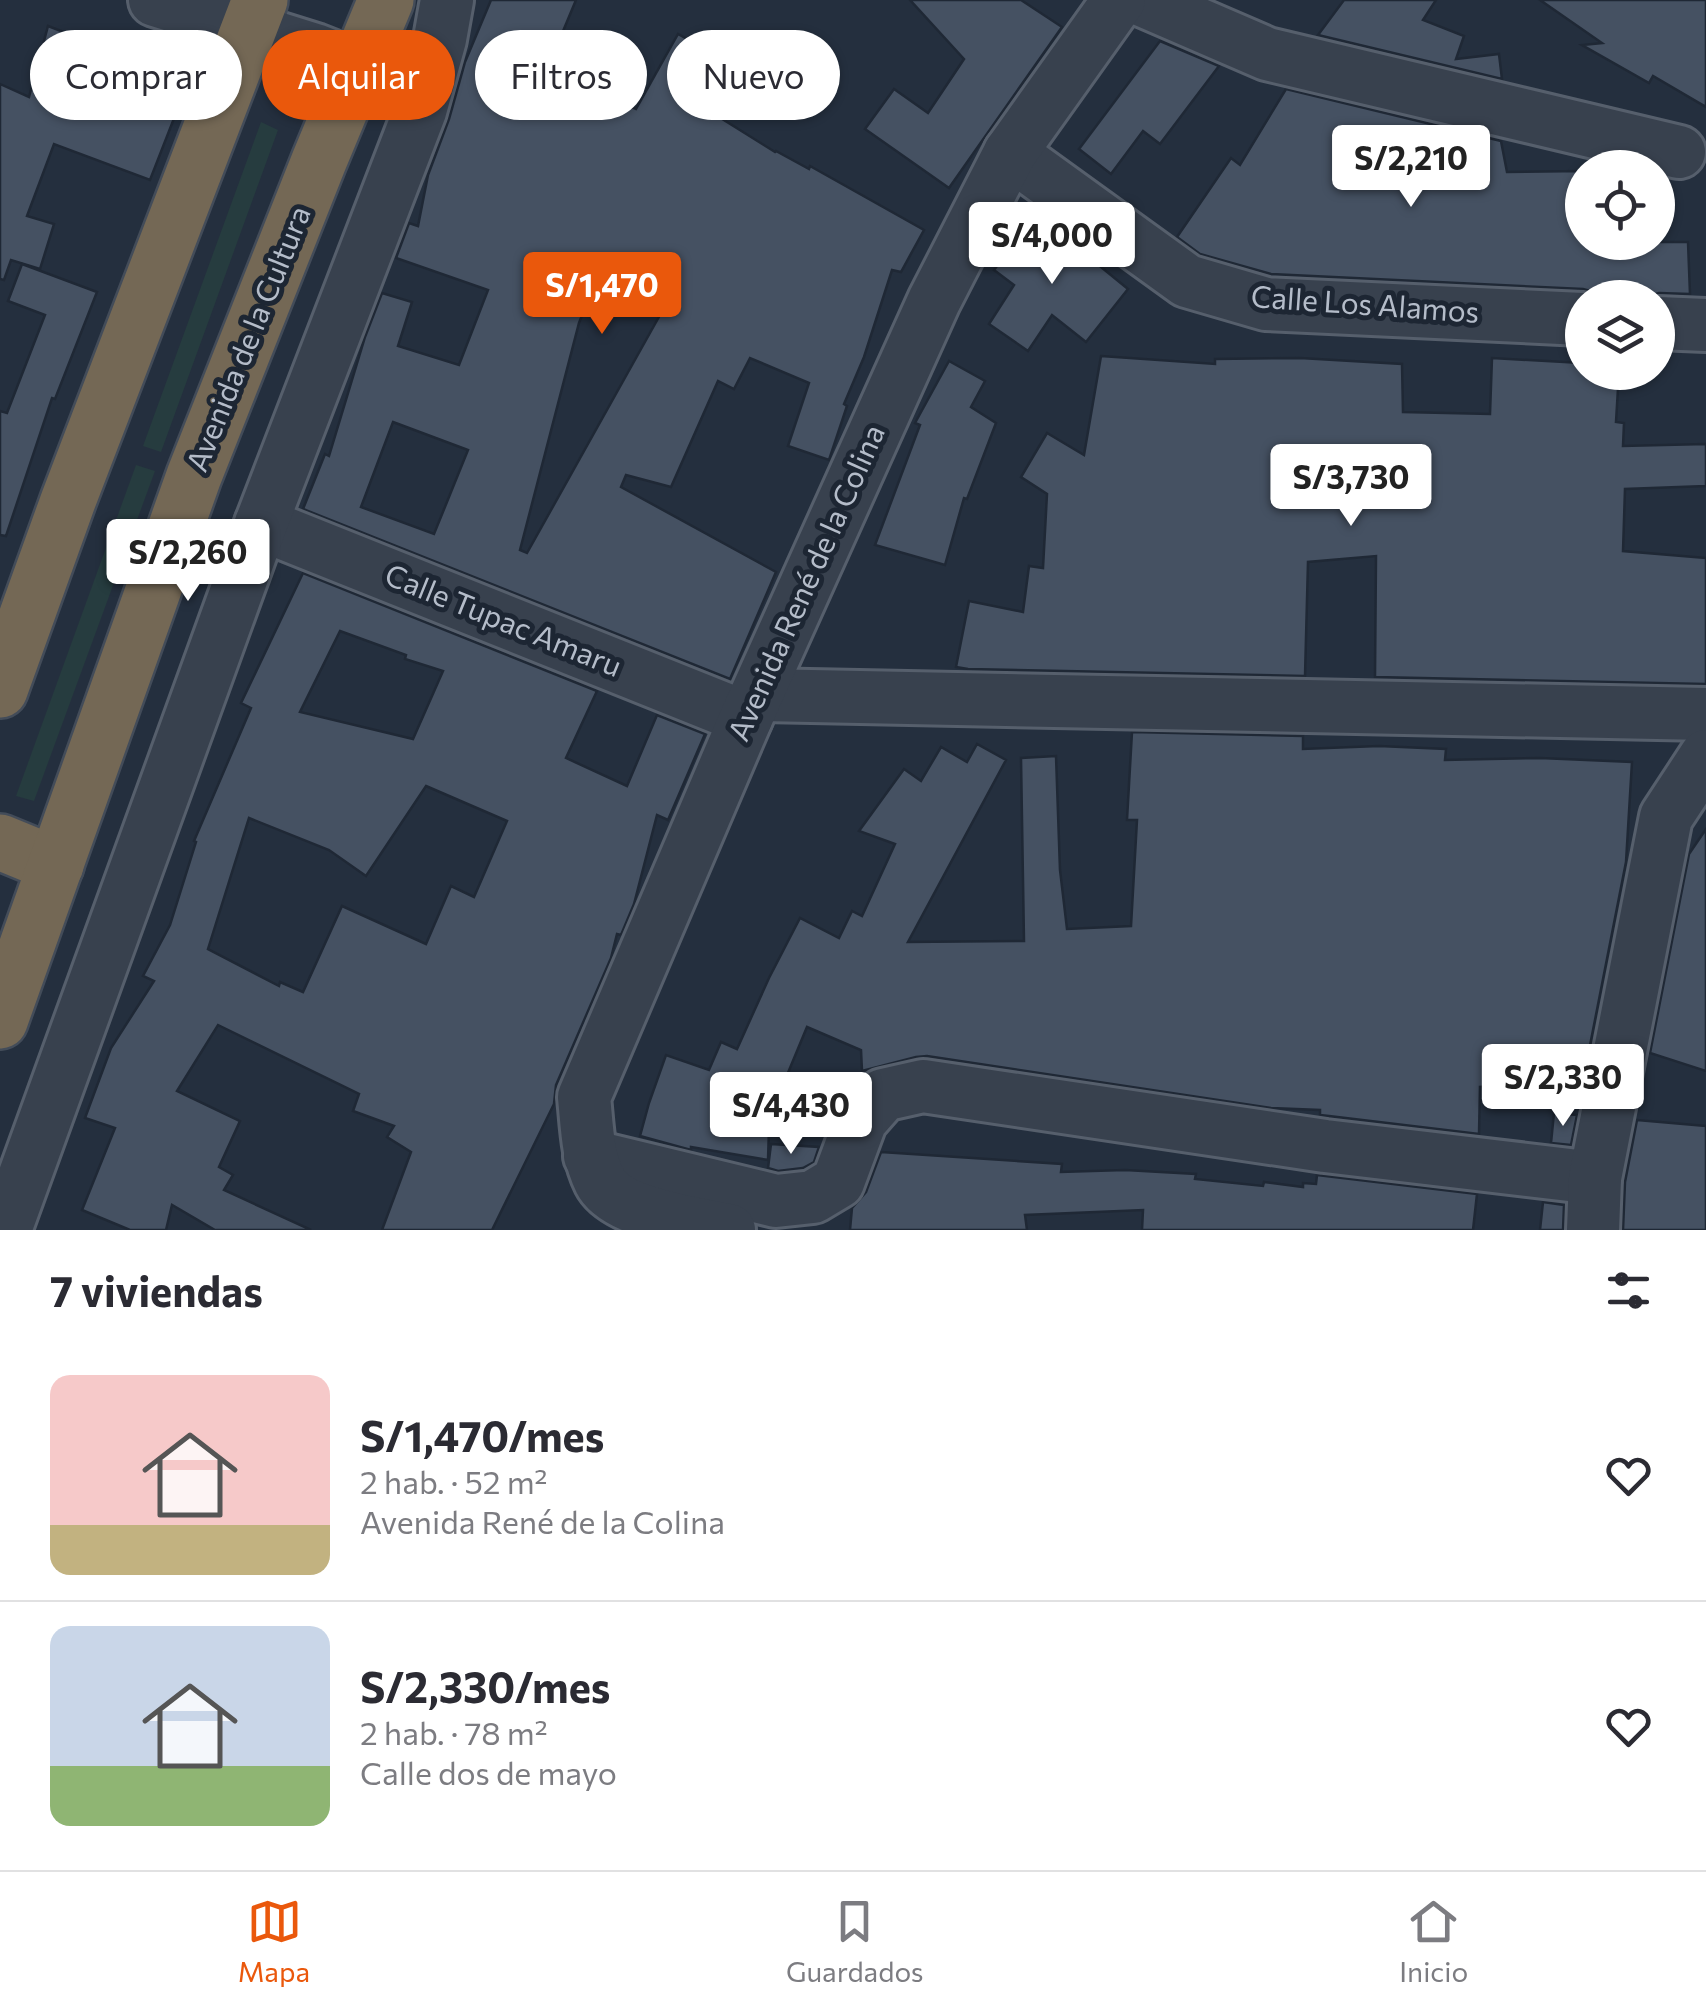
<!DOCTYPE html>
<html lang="es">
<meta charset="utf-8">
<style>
:root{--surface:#fff;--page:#f7f7f7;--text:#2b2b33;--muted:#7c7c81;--line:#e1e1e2;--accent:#ea580c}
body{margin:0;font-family:Commissioner,sans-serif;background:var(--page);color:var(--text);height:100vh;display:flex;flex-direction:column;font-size:38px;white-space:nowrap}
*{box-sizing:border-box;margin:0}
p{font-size:32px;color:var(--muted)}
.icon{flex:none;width:55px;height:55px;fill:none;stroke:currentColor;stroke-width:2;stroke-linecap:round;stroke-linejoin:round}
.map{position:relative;height:1230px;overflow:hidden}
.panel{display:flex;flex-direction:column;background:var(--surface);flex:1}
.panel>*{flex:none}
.top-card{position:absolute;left:30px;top:30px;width:1000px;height:90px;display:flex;gap:20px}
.buttons{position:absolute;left:1565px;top:150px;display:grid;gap:20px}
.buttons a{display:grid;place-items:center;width:110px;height:110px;border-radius:50%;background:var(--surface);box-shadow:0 2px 8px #0004;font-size:50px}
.price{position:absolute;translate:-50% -85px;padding:0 22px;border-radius:10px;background:#fff;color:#222;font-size:32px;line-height:65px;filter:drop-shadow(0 2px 5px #0008)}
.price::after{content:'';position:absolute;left:50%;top:60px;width:30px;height:22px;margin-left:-15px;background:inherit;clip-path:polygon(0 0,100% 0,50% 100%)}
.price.on{background:var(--accent);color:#fff}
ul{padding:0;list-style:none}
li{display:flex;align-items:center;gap:30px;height:250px;padding:0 50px}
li+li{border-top:2px solid var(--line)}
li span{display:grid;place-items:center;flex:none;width:280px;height:200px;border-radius:20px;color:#555}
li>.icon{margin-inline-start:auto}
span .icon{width:120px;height:120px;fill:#fffc;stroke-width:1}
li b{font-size:42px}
h2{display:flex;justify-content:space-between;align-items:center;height:120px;padding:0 50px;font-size:42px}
.chip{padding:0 35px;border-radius:45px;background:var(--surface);box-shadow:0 2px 8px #0004;font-size:35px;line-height:90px}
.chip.on{background:var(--accent);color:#fff}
.tab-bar{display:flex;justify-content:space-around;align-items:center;height:140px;border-top:2px solid var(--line);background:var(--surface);font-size:28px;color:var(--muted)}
.tab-bar a{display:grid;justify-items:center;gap:5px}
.tab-bar .on{color:var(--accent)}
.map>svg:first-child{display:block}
.green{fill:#263c3f}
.building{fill:#455162;stroke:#1f2835;stroke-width:2.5;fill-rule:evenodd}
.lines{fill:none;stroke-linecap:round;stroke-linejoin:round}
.minor-casing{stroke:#565f6c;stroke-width:58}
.highway-casing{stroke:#434c59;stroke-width:60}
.minor{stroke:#38414e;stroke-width:52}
.highway{stroke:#746855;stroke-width:55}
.labels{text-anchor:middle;stroke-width:10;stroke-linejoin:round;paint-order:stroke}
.street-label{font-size:30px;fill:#b4bcc9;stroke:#1d2633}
</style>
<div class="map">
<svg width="1706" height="1230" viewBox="0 0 1706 1230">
<rect width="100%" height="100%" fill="#242f3e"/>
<g class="green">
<path d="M261,122L278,130L161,452L143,446Z"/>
<path d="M136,465L155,471L34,801L16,796Z"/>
</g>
<g class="building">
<path d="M491,0H576L546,72L636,109L678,34L734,65L708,110L775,152L776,151L809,169L810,166L924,230L901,272L892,270L864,357L844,404L847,406L829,460L788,446L809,383L750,358L734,389L718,381L671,487L626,475L621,487L776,572L730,679L303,509L325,454L329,456L365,337L382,293L412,302L398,346L459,365L488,290L396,258L409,223L418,226L428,175L449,119L465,62ZM593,288L660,315L527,553L520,550L579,323ZM393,422L468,450L434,534L361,507Z"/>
<path d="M910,0H1021L1062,27L949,188L865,129L894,89L928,113L964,59Z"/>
<path d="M1344,0H1436L1423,20L1464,36L1456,59L1499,54L1502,79L1318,35Z"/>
<path d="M1540,0H1706V107L1653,76L1649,83L1582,45L1602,43Z"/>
<path d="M48,26L189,80L150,180L54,144L27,216L54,224L40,269L11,260L4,280L0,279V84L29,97Z"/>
<path d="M1160,41L1219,66L1160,144L1143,131L1111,174L1079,149Z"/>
<path d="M1286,89L1501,141L1507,172L1582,171V242H1688L1690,294L1659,293L1643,298H1607V292H1594L1583,289L1271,274L1200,254L1177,237L1231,158L1240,165Z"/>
<path d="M1036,214L1128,289L1086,342L1052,315L1028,351L989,324L1014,285L994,270Z"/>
<path d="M22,264L97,292L55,399L52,398L6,536L0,535V411L7,413L45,315L8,301Z"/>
<path d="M1101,356L1215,364V359L1300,358L1402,364L1403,412L1490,414L1492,358L1582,363V372H1619L1616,422L1624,423L1623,446L1706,444V486L1625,489L1623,551L1706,558V684L1375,677L1376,556L1308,562L1305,676L968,669L956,667L969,601L1023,612L1029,566L1043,568L1047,494L1021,477L1047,433L1084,455Z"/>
<path d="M949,361L985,381L971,407L996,423L967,499L964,498L945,565L875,545L920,425L915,423Z"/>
<path d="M303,573L597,691L566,758L627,786L657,715L705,734L668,820L657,815L634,904L621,935L617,934L611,958L556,1085L554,1104L492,1230H382L411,1152L387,1137L394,1126L353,1111L359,1094L218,1025L177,1091L240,1121L219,1167L233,1175L224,1190L311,1230H215L172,1205L166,1230H130L82,1210L115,1128L85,1118L111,1048L154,981L143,976L170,925L196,842L194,841L251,708L241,703ZM340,631L406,655L405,659L443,671L413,739L300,712ZM426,786L507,821L474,897L451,886L426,944L342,906L303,992L280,982L279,986L208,949L249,818L329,850L366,876Z"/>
<path d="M1132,732L1303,736V749L1379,746L1446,749L1445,760L1540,758L1632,762L1626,862L1583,1081L1480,1087L1479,1134L1329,1116L1320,1115V1110L1271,1108L927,1056L916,1057L862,1071L861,1050L807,1027L778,1097H770L768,1160L691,1147V1150L640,1136L649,1103L666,1055L709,1070L721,1042L737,1049L769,978L800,918L839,938L852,911L862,916L895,844L859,831L904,769L921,781L941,747L967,762L977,744L1006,760L908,942L1024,941L1021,758L1056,756L1060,870L1067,929L1131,926L1137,820H1127Z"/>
<path d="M1706,829V1071L1650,1053L1689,854Z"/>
<path d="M1554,1113L1577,1115L1571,1145L1551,1143Z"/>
<path d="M1637,1120L1706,1126V1230H1623L1625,1182Z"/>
<path d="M771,1144L819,1147L814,1162L803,1168L778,1171L768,1168Z"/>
<path d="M881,1152L1062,1164L1061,1172L1125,1170L1196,1174L1195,1179L1263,1186L1264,1182L1303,1187V1183L1316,1184L1317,1175L1477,1194L1473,1230H1142L1143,1210L1025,1215L1027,1230H850L852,1208L866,1192Z"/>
<path d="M1543,1202L1564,1205L1563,1230H1540Z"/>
</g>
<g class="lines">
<defs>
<g id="minor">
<path d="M155,0L315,50L358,67"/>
<path d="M1142,0L1267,54L1679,152"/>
<path d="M1010,153L1187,281L1266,304L1582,319"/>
<path d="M1658,323L1706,325"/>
<path d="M261,524L746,718"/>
<path d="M757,695L1706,714"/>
<path d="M590,1156L776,1201L813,1197L838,1182L861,1120L883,1095L923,1086L1325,1146L1595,1178"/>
<path d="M5,1230L261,524L420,111L440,39L447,0"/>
<path d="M729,1230C696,1224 616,1213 600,1181C587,1155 587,1125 584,1097L746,718L934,301L1010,153L1119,0"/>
<path d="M1593,1230L1595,1178L1666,817L1706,756"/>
</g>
<g id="highway">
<path d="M0,690L68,501L260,0"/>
<path d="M0,842L56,865"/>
<path d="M0,1021L194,476L319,161L386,0"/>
</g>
</defs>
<use href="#minor" class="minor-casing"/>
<use href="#highway" class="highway-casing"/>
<use href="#minor" class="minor"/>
<use href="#highway" class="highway"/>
</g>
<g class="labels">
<g class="street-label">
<text transform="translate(1365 305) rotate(4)" y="10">Calle Los Alamos</text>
<text transform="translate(249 339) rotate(-68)" y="10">Avenida de la Cultura</text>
<text transform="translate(807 583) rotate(-66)" y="10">Avenida René de la Colina</text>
<text transform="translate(503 621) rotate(22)" y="10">Calle Tupac Amaru</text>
</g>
</g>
</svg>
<div class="buttons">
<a><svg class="icon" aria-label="locate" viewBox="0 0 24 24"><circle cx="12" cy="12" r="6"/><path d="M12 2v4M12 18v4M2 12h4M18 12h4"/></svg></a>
<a><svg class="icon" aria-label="layers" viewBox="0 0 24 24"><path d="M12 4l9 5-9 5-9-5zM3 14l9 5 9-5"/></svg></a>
</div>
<b class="price" style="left:1411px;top:210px">S/2,210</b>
<b class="price" style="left:1052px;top:287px">S/4,000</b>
<b class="price on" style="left:602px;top:337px">S/1,470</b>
<b class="price" style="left:1351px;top:529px">S/3,730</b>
<b class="price" style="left:188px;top:604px">S/2,260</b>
<b class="price" style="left:1563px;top:1129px">S/2,330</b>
<b class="price" style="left:791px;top:1157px">S/4,430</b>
<div class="top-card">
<a class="chip">Comprar</a>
<a class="chip on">Alquilar</a>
<a class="chip">Filtros</a>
<a class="chip">Nuevo</a>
</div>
</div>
<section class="panel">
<h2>7 viviendas<svg class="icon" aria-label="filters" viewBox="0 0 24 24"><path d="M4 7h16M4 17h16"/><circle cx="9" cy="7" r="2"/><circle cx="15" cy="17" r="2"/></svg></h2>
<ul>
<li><span style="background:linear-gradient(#f6c9c9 75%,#c2b280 0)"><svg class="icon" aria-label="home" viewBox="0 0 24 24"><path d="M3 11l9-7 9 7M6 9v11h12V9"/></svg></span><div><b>S/1,470/mes</b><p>2 hab. · 52 m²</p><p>Avenida René de la Colina</p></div><svg class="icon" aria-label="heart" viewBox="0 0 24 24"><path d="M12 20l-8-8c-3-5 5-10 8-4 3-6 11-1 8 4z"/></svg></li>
<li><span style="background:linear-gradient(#c9d6e8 70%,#8fb573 0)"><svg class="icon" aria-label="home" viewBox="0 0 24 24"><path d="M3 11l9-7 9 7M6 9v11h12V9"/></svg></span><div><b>S/2,330/mes</b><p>2 hab. · 78 m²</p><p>Calle dos de mayo</p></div><svg class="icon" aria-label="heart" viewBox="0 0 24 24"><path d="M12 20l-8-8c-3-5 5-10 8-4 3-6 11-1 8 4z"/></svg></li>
</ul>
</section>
<nav class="tab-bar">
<a class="on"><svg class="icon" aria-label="map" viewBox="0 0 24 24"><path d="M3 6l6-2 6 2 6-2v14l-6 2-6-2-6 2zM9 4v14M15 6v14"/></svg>Mapa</a>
<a><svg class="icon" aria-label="saved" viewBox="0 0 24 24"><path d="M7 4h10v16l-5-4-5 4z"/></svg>Guardados</a>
<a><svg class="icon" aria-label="home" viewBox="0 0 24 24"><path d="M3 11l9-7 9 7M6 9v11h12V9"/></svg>Inicio</a>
</nav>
